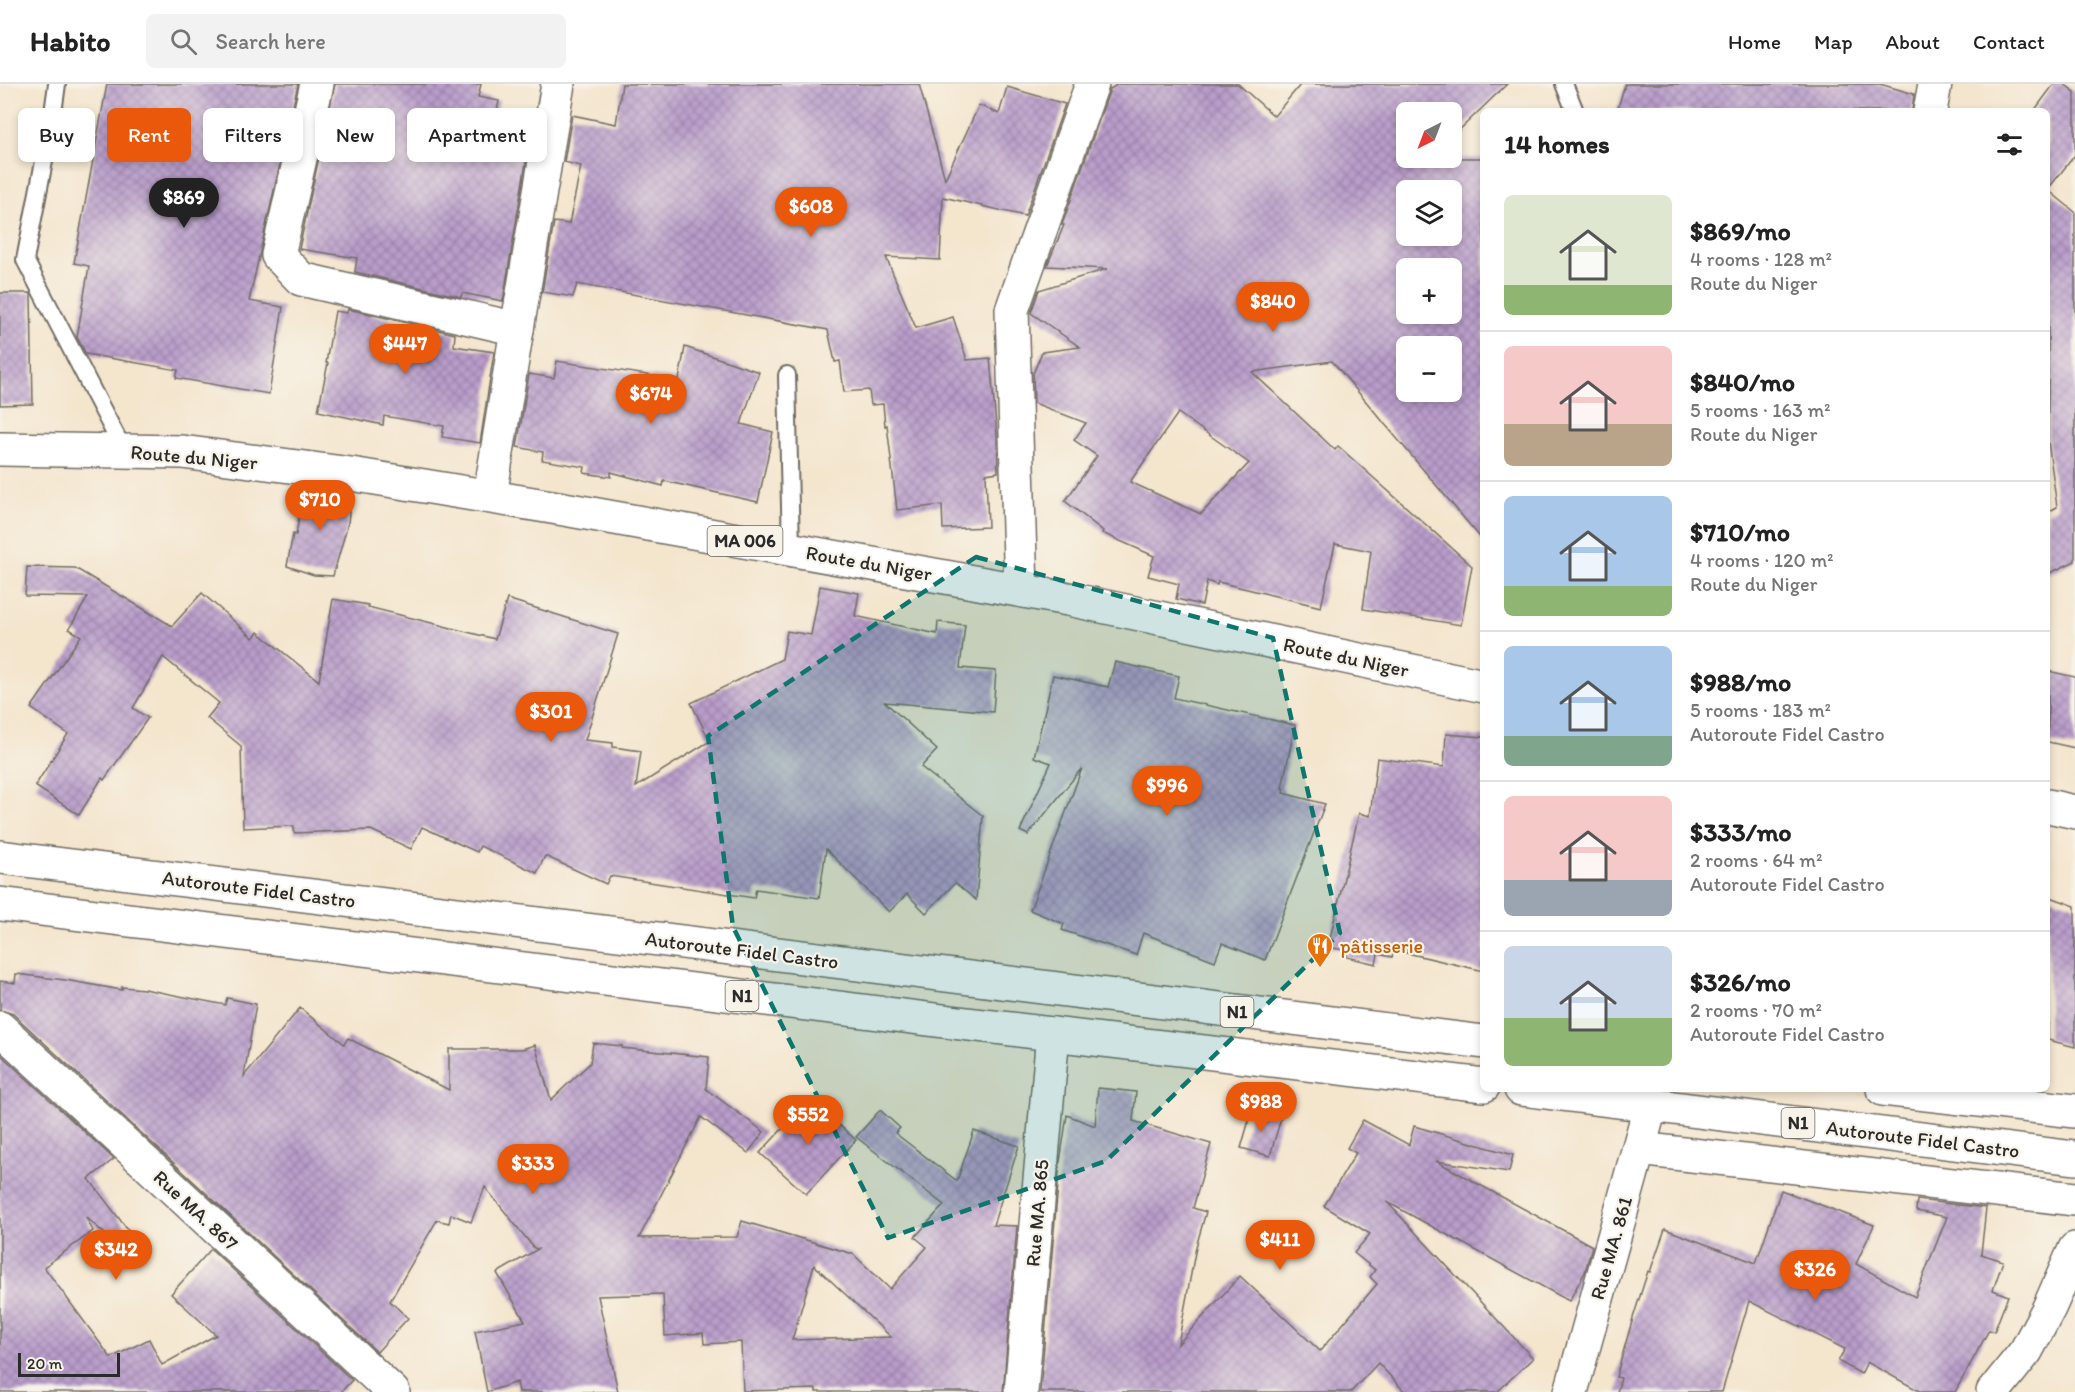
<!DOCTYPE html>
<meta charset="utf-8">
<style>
:root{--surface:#fff;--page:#f2f2f2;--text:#222;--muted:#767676;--line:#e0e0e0;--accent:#ea580c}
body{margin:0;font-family:Itim,sans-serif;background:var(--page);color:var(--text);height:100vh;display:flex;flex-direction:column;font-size:22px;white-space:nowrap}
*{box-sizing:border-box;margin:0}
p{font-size:20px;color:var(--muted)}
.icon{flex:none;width:33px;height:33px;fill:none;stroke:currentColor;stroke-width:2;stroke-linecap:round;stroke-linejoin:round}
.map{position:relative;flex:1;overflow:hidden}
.details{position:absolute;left:1480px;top:24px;width:570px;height:984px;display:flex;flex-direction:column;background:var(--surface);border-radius:9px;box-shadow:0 3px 9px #0003}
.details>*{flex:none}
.top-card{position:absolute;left:18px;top:24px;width:570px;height:54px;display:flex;gap:12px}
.needle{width:39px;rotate:222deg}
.buttons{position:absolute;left:1396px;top:18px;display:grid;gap:12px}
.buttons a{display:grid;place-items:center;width:66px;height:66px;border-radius:9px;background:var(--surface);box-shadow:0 3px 9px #0003;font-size:30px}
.scale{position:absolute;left:18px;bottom:15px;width:102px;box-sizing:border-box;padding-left:6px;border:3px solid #2b2b2b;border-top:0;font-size:16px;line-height:21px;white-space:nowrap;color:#2b2b2b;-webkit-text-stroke:4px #f7f3e8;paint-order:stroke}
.price{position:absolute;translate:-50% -51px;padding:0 14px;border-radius:21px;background:var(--accent);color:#fff;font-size:20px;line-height:39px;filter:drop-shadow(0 2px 3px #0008)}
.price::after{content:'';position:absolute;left:50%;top:36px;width:18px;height:14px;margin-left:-9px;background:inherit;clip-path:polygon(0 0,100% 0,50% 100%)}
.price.current{background:#222;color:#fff}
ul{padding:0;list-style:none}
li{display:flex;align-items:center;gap:18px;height:150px;padding:0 24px}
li+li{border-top:2px solid var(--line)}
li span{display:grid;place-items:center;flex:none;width:168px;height:120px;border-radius:9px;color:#555}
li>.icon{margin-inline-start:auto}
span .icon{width:72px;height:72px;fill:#fffc;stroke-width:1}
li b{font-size:26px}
h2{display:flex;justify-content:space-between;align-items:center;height:72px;padding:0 24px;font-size:26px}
.chip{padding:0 21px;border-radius:9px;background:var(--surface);box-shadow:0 3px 9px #0003;font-size:21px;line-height:54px}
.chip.current{background:var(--accent);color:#fff}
header{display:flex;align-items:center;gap:36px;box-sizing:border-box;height:84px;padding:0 30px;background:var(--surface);border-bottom:2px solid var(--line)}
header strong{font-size:28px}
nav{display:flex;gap:33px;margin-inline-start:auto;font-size:21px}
.search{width:420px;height:54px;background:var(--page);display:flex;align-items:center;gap:15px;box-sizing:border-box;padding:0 21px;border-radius:9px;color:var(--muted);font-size:22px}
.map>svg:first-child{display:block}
.building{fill:url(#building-cross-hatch);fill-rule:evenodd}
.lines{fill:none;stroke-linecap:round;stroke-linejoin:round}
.lane-casing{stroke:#716c64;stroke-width:20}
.street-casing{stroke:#716c64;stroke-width:36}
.primary-casing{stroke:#716c64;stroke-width:36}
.highway-casing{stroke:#716c64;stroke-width:36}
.lane{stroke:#fff;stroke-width:16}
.street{stroke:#fff;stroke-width:33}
.primary{stroke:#fff;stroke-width:33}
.highway{stroke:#fff;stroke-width:33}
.marked{fill:#0f766e;fill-opacity:0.2;stroke:#0f766e;stroke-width:4.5;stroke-dasharray:12 8;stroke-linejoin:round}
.labels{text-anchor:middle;stroke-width:4.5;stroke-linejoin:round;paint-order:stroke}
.shield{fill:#f7f3e8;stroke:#686764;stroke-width:1.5}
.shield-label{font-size:18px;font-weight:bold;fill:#2b2b2b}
.street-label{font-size:20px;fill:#2b2b2b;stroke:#f7f3e8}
.food-label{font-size:20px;fill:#c56008;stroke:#f7f3e8;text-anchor:start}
</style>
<header>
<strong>Habito</strong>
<div class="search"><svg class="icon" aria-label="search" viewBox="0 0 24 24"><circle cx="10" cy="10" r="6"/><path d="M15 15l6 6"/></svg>Search here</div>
<nav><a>Home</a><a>Map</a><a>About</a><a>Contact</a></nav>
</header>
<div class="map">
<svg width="2075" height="1308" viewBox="0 0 2075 1308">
<defs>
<pattern id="building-cross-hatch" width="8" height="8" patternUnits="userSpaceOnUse" patternTransform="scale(1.5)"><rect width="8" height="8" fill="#b99dcb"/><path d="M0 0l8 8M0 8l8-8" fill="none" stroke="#9780a5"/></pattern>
</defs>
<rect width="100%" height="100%" fill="#f7f3e8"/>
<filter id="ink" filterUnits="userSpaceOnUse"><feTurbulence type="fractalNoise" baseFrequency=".0167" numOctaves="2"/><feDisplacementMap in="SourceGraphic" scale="12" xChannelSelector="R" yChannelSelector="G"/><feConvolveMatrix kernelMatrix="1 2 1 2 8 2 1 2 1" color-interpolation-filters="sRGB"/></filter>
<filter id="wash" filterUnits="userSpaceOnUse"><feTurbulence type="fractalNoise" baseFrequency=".008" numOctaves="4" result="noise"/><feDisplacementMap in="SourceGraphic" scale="24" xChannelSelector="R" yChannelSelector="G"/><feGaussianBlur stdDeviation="1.35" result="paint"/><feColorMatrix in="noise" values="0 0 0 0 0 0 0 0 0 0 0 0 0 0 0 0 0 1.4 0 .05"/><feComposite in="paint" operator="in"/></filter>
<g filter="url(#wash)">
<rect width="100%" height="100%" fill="#f4e5cd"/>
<g id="blocks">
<g class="building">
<path d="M107,0H298L249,217L283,223L269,310L176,294L178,286L86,270L77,253L89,182L74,179Z"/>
<path d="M335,0H481L478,13L499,17L491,58L528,66L503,217L462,209L461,213L355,188L357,174L299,165Z"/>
<path d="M622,0H919L945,95L979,21L999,30L1007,3L1065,20L1025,132L943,113L940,176L886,173L916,244L953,233L967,276L990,274L997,352L998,388L986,390L988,443L943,445L942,421L897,426L887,341L885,342L883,320L871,321L869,306L844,308L840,277L835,278L828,246L577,200L573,213L542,208L554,138L569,140L581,82L564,78L572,31L616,40Z"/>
<path d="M1118,0H1238L1274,32L1301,0H1507L1452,53V28H1407V74H1484V458L1332,277L1252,288L1335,366L1338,362L1472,482L1461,541L1363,525L1371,467L1335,460L1321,523L1218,498L1217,501L1207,497L1202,521L1176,515L1179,500L1148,492L1154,472L1102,449L1103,447L1065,417L1097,372L1074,356L1086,339L1034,319L1033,290L1042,268L1080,263L1031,229L1039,206L1107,185L1047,182L1064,141H1062L1110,5ZM1407,106H1452V152H1407ZM1407,184H1452V230H1407ZM1407,262H1452V308H1407ZM1178,329L1249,379L1201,430L1130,398Z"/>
<path d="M1625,0H1880L1914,10L1912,27H1617Z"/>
<path d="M2054,0H2064L2075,8V71L2048,105V27H2034Z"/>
<path d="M2048,106L2075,128V477L2048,490V428L2057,423L2048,357Z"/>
<path d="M0,209H30L31,211L33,320L0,321Z"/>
<path d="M348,225L455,250L454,262L494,268L480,359L442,353L444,342L384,332L383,341L318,327L328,279H326L335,227L347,229Z"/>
<path d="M685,263L759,288L741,340L773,348L758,418L664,397L663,402L611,388V393L584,389L585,383L542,376L543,368L517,363L529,290L554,294L557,277L679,296Z"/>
<path d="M304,403L351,409L348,439L333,492L314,491L287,482L293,450L296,451Z"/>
<path d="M27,483L75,484L172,542L202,509L253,554L258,548L319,597L333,515L368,521V523L495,555L507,515L618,550L585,656L613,659V663L641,667L636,703L710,657L691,619L782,575L787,547L811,551L820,502L859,509L855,532L937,550L938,538L965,541L960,584L996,587L993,628L885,618L937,666L921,683L983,732L976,816L955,799L926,829L907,810L889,828L826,765L819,814L756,805L754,814L610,792L606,800L545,772L537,789L480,762L477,768L422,743L411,765L371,746L294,749V742L243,744L241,662L207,634L219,619L163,573L133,624L148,634L104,696L102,694L79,731L35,702L68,650L31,624L81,552L69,545L88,513L25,512Z"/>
<path d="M1115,578L1179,592L1174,614L1295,641L1282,704L1284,705L1283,709L1325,720L1265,876L1222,859L1215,877L1143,849L1136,871L1062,846L1064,840L1030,826L1082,684L1028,751L1020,747L1051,679L1034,673L1053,591L1108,603Z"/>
<path d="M2048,587L2075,593V664L2048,658Z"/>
<path d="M1446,650L1484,653V887L1394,866L1392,873L1378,870L1376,880L1347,873L1348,867L1328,863L1359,729L1370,732L1377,674L1444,683Z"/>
<path d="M2048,812L2075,822V963L2048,956Z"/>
<path d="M16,890L65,896L122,906V903L144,905L225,921L227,914L256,920L244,992L300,924L344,960L348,954L449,1006V965H522L535,961L551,1016L590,979L593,959L622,962V964L709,973L706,1005L764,1048L748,1069L701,1033L639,1154L737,1153L742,1137L853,1170L890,1205L927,1163L915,1153L944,1121L856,1053L880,1026L900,1044L895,1049L957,1097L974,1047L1019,1062L993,1141L1017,1142L1003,1308H816V1305L743,1307L741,1258L704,1260L703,1249L665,1252L663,1210L598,1212L618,1308H519L517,1298L487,1308L475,1247L525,1237L497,1189L538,1165L534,1164L485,1103L471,1138L451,1130L449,1139L437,1136L390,1217L408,1234L377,1268L13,930L0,926V897L15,899ZM814,1181L891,1253L792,1256Z"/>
<path d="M0,970L114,1075L89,1095L143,1166L133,1175L86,1133L93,1147L44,1183L111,1274L149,1255L162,1281L216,1251L171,1210L211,1165L352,1296L341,1308H0Z"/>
<path d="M1098,1004L1136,1008L1133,1037L1211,1060L1193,1124L1206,1128L1196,1163L1178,1260L1240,1192L1320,1267L1377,1200L1370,1193L1375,1186L1354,1169L1370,1150L1324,1122L1356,1069L1347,1064L1363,1036L1409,1061L1414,1042L1513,1071L1509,1088L1436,1077L1592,1162L1585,1188L1569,1217L1387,1118L1533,1274L1497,1308H1405L1378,1279L1351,1308H1040L1060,1078L1067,1031L1095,1042Z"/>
<path d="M810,1015L856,1056L806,1110L760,1069Z"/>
<path d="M1252,1026L1281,1034L1270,1072L1241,1064Z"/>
<path d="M1781,1106L1874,1141L1856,1180L1915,1213L1947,1133L1916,1127L1917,1116L1986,1124L1981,1170L2003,1177L1993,1206L2008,1212L1994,1248L1989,1246L1955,1308H1921L1867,1278L1861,1290L1838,1277L1845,1265L1749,1217L1722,1308H1617L1621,1294L1616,1293L1633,1234L1648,1187L1650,1188L1665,1145L1756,1179Z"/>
</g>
</g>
</g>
<g filter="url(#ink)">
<use href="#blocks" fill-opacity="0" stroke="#716c64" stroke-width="1.5"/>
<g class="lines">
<defs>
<g id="lane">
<path d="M57,0L52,36L25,176L124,367"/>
<path d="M1564,0L1575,27"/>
<path d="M787,291L791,466"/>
</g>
<g id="street">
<path d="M317,0L278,171L301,195L517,245L558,0"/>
<path d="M1930,27L1935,0"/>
<path d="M490,412L517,245"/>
<path d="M1021,506L1012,226L1092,0"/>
<path d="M0,944L393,1308"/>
<path d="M1639,1065L2075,1115"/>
<path d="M1021,1308L1053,950"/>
<path d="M1571,1308L1651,1020"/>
<path d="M1993,1308L2026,1267L2049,1224L2075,1165"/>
</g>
<g id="primary">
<path d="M0,365L182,368L351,390L564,425L1068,515L1484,602"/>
<path d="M2048,722L2075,728"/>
</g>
<g id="highway">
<path d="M0,773L1484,958"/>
<path d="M0,820L968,940L1484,1001"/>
<path d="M1521,1005L2075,1074"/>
<path d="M1883,1005L2075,1027"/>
</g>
</defs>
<use href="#lane" class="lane-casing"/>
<use href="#street" class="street-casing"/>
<use href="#primary" class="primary-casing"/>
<use href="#highway" class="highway-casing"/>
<use href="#lane" class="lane"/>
<use href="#street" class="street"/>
<use href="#primary" class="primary"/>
<use href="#highway" class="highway"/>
</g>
</g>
<path class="marked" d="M976,473L1273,554L1340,849L1106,1077L888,1154L733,843L708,652Z"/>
<defs>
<symbol id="restaurant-pin" viewBox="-11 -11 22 30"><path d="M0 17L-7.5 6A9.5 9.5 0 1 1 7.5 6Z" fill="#e8710a" stroke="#f7f3e8"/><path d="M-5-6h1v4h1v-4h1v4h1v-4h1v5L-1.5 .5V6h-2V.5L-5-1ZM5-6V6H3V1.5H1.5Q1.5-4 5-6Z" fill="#fff"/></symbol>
</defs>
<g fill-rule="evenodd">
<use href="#restaurant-pin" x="1305" y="847" width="30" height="40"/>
</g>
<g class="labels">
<g class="shield">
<rect x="707.5" y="442" width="75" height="30" rx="4.5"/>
<rect x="725.5" y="897" width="33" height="30" rx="4.5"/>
<rect x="1220.5" y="913" width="33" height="30" rx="4.5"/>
<rect x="1781.5" y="1024" width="33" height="30" rx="4.5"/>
</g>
<g class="shield-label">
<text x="745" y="463">MA 006</text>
<text x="742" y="918">N1</text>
<text x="1237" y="934">N1</text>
<text x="1798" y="1045">N1</text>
</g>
<g class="street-label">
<text transform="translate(194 373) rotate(5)" y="7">Route du Niger</text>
<text transform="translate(869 479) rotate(10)" y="7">Route du Niger</text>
<text transform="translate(1346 573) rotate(12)" y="7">Route du Niger</text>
<text transform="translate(259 805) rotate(7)" y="7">Autoroute Fidel Castro</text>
<text transform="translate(742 866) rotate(7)" y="7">Autoroute Fidel Castro</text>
<text transform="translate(1923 1055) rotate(7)" y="7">Autoroute Fidel Castro</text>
<text transform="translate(196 1126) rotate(43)" y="7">Rue MA. 867</text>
<text transform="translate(1037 1129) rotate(-85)" y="7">Rue MA. 865</text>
<text transform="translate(1611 1164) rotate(-74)" y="7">Rue MA. 861</text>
</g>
<g class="food-label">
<text x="1340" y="869">pâtisserie</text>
</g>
</g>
</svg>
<div class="buttons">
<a><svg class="needle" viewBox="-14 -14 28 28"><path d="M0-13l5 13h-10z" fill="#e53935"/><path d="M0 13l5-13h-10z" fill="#767676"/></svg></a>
<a><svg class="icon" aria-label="layers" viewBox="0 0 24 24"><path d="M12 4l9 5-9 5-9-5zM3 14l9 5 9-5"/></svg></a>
<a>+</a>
<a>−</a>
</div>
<div class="scale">20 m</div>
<b class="price current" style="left:184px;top:145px">$869</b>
<b class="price" style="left:811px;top:154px">$608</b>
<b class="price" style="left:1273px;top:249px">$840</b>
<b class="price" style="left:405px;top:291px">$447</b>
<b class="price" style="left:651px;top:341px">$674</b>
<b class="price" style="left:320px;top:447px">$710</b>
<b class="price" style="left:551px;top:659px">$301</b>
<b class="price" style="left:1167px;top:733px">$996</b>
<b class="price" style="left:1261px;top:1049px">$988</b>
<b class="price" style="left:808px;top:1062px">$552</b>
<b class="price" style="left:533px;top:1111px">$333</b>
<b class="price" style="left:1280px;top:1187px">$411</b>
<b class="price" style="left:116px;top:1197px">$342</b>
<b class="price" style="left:1815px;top:1217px">$326</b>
<div class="top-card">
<a class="chip">Buy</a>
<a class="chip current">Rent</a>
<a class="chip">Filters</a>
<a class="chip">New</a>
<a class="chip">Apartment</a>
</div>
<section class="details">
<h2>14 homes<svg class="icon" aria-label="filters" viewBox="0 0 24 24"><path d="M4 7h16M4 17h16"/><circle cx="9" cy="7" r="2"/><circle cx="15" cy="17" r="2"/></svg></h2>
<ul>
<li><span style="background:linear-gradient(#dfe7d0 75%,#8fb573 0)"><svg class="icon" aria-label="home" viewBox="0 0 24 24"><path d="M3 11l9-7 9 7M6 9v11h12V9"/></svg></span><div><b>$869/mo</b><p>4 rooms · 128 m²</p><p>Route du Niger</p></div></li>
<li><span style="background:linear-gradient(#f6c9c9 65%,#b9a48a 0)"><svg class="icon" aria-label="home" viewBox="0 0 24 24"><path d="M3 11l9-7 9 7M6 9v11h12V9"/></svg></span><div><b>$840/mo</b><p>5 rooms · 163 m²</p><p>Route du Niger</p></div></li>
<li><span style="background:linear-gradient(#a9c7e8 75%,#8fb573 0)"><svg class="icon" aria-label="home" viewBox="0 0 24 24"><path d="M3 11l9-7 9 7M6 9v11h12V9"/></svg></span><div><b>$710/mo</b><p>4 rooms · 120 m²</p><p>Route du Niger</p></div></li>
<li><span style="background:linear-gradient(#a9c7e8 75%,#7fa58c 0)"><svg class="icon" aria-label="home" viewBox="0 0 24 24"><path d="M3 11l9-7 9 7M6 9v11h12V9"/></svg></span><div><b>$988/mo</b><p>5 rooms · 183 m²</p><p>Autoroute Fidel Castro</p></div></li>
<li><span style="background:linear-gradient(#f6c9c9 70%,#9aa5b1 0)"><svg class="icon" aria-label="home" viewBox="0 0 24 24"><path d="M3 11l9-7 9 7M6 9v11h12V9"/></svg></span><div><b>$333/mo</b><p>2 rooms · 64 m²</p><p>Autoroute Fidel Castro</p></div></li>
<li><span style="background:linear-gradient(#c9d6e8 60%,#8fb573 0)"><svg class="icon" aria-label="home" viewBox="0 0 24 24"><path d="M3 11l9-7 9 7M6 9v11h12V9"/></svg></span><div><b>$326/mo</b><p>2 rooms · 70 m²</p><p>Autoroute Fidel Castro</p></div></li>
</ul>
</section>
</div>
